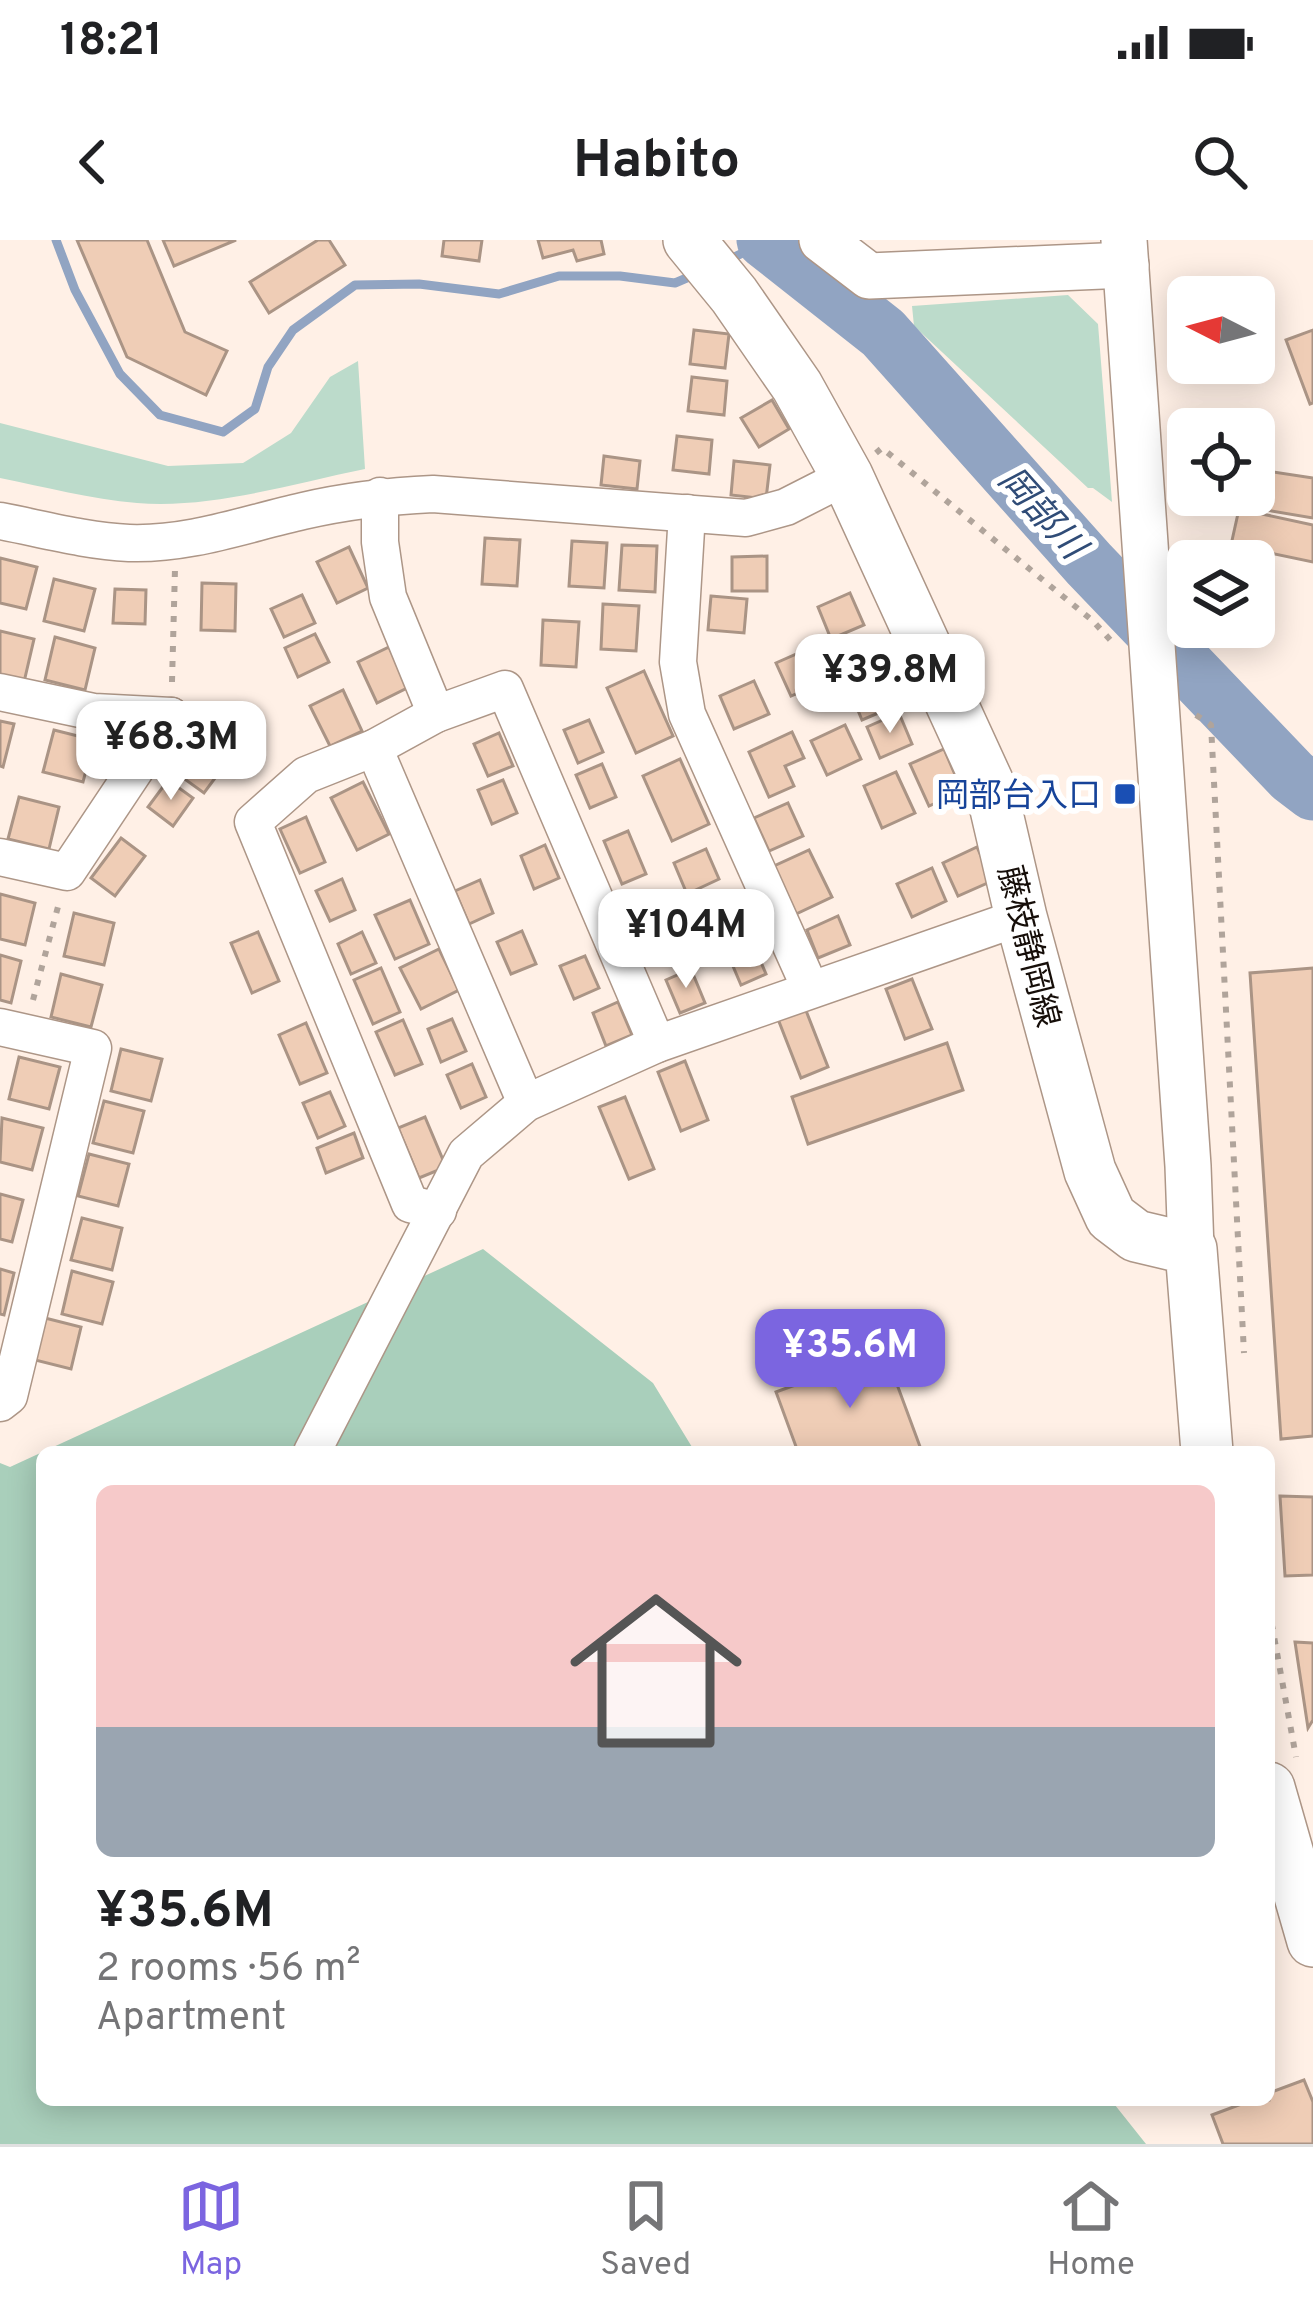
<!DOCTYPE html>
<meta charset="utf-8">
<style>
:root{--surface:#fff;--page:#f2f2f2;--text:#202124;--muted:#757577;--line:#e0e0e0;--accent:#7b65e0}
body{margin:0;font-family:Overpass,"Noto Sans JP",sans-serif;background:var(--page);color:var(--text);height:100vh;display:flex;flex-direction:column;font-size:45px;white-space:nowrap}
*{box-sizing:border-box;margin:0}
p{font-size:39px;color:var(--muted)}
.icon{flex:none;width:66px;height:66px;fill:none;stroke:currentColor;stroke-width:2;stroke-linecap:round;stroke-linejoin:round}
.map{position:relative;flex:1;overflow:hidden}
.panel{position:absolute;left:36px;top:1206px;width:1239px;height:660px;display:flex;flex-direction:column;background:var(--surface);border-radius:18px;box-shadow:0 6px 30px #0003}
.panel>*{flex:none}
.needle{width:78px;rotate:276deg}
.buttons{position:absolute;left:1167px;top:36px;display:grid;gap:24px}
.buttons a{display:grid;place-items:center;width:108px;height:108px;border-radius:18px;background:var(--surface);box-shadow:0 6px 30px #0003;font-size:60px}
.price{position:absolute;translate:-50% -102px;padding:0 27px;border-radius:24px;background:#fff;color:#222;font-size:39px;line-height:78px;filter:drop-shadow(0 3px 6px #0008)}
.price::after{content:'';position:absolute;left:50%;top:72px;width:36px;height:27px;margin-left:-18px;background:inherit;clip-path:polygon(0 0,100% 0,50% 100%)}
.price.selected{background:var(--accent);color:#fff}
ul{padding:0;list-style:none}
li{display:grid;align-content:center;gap:24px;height:636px;padding:0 60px}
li+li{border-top:3px solid var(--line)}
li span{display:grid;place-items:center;height:372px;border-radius:18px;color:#555}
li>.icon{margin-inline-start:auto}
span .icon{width:216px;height:216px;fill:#fffc;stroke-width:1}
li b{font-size:51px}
.status{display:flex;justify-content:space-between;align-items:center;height:84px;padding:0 60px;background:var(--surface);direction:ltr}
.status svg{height:33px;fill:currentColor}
header{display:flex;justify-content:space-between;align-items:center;height:156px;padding:0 60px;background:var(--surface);font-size:54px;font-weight:700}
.menu{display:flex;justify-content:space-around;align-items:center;height:168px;border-top:3px solid var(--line);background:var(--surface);font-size:33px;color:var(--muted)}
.menu a{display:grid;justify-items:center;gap:6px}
.menu .selected{color:var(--accent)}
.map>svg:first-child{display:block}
.green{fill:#bcdbcb}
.forest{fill:#a9cfbb}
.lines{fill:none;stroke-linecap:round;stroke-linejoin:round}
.stream{stroke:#91a4c2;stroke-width:9}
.river{stroke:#91a4c2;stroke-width:57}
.building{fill:#efcdb6;stroke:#aa9485;stroke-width:3}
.minor-casing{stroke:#ad9687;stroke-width:39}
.tertiary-casing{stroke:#ad9687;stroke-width:48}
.secondary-casing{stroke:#ad9687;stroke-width:54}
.path{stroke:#b0a49b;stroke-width:6;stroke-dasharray:6 9;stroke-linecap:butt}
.minor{stroke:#fff;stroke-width:36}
.tertiary{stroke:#fff;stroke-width:45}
.secondary{stroke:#fff;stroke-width:51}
.transit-dot{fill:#1a4fb4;stroke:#fff;stroke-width:4.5}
.labels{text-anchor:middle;stroke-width:12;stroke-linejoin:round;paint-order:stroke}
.transit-label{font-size:33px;fill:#164399;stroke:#fff;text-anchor:end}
.street-label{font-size:33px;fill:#160e09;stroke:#fff}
.water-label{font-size:36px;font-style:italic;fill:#304c77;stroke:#fff}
</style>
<div class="status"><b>18:21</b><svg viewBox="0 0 49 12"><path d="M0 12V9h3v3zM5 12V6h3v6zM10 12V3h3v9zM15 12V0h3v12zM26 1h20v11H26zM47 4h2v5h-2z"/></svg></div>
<header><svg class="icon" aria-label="back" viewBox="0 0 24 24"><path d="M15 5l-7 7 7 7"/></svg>Habito<svg class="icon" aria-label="search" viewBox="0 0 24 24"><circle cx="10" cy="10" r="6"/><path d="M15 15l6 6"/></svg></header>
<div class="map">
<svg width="1313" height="1904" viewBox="0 0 1313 1904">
<rect width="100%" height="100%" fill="#fff0e6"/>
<g class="green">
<path d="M1068,55L1098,84L1112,262L1093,248H1088L914,86L912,66Z"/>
<path d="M358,121L365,229C291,244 212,269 137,263C91,259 45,247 0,238V183L168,226L243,223L291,193L330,137Z"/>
</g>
<path class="forest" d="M483,1009L653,1143L695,1212H42V1860H1111L1146,1904H0V1223L10,1227Z"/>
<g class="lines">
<g class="stream">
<path d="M56,0L75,50L120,134L160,175L223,192L255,169L268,127L293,90L355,45L419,44L499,54L559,36H620L675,43L696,34"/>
<path d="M728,20L751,9H775"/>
</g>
<path class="river" d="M765,0L883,93L1089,324L1292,536L1313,552"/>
</g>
<g class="building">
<path d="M77,0H147L185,92L227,111L206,155L127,117Z"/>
<path d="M163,0H236L174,26Z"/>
<path d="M318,0H329L345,25L269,73L250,42Z"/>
<path d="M444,0H482L479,21L442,16Z"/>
<path d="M538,0H601L604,14L577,21L573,10L543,18Z"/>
<path d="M694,90L729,94L725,128L690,124Z"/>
<path d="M1313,90V163L1310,164L1286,100Z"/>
<path d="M692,137L727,141L724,175L688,171Z"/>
<path d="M772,160L789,189L759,207L741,178Z"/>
<path d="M677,196L712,200L709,234L673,230Z"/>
<path d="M604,216L640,221L637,249L601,245Z"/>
<path d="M734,221L770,225L766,259L731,255Z"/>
<path d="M1267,231L1313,238V278L1260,269Z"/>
<path d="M1239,269L1313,285V322L1231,305Z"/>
<path d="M485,298L520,300L517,346L482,344Z"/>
<path d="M572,301L607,303L604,348L569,346Z"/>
<path d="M622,305L657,306L655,352L619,350Z"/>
<path d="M349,307L368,348L337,363L317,322Z"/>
<path d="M767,316V351H732V317Z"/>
<path d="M0,318L37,327L26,369L0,363Z"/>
<path d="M54,339L95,349L84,391L44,381Z"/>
<path d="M202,343L236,344L235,391L201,390Z"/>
<path d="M115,349L146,350L145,384L113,383Z"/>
<path d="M850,353L864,385L831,399L818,367Z"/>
<path d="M302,355L315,383L284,397L271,369Z"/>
<path d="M711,356L747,359L744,393L708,390Z"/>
<path d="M603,364L639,366L636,411L601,409Z"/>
<path d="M543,380L579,382L576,427L541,425Z"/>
<path d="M0,391L34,399L24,442L0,436Z"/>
<path d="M315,394L329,422L298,437L285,408Z"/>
<path d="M55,397L95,408L85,450L45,440Z"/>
<path d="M389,407L409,447L377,463L358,422Z"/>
<path d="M810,408L825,441L791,456L776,423Z"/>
<path d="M644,431L673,496L636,513L607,448Z"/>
<path d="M881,435L895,466L862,480L849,449Z"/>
<path d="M754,441L769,474L734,489L720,456Z"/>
<path d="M343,450L362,491L330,506L310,466Z"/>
<path d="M899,473L912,504L880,518L867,487Z"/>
<path d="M589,480L603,512L578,523L564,490Z"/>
<path d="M0,481L14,484L3,527L0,526Z"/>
<path d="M845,485L861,519L827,535L811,501Z"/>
<path d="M54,490L94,500L83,542L43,532Z"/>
<path d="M792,492L804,518L785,526L794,546L769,557L749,512Z"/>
<path d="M499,493L513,526L488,536L474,504Z"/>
<path d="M199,507L224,526L204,553L179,535Z"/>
<path d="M944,509L962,551L929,566L910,524Z"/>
<path d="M680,519L709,584L672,601L643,536Z"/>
<path d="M602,524L616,557L590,568L576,535Z"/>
<path d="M896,532L915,573L882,588L864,546Z"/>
<path d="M168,540L193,558L173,586L148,567Z"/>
<path d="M503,540L517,573L492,584L478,550Z"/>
<path d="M363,542L389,594L357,610L331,558Z"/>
<path d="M19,557L59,567L49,609L8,599Z"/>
<path d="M788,563L803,596L769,611L754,578Z"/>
<path d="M306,577L325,622L300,633L280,589Z"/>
<path d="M628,591L646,634L622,644L604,601Z"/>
<path d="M121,598L145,616L115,656L91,638Z"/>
<path d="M545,605L559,638L534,649L521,616Z"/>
<path d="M977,607L992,641L958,656L943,623Z"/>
<path d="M706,609L719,639L687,654L674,623Z"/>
<path d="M809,610L832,657L796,674L774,626Z"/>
<path d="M932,628L946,661L912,677L897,644Z"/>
<path d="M342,639L355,670L330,681L316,651Z"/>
<path d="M480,640L493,673L469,684L455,651Z"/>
<path d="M0,654L35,663L25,705L0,699Z"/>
<path d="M731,654L745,684L712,699L699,668Z"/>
<path d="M410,660L429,704L395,719L375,675Z"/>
<path d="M661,672L675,704L650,715L636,682Z"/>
<path d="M74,673L114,683L104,725L64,716Z"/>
<path d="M838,676L850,705L818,718L807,690Z"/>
<path d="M522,691L536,724L511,734L497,702Z"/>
<path d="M258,692L279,741L252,753L231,703Z"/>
<path d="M362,692L376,723L351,734L338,704Z"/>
<path d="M752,701L766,734L741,745L727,712Z"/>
<path d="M439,709L459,750L421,769L400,728Z"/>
<path d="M0,715L21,721L11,763L0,760Z"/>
<path d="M585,716L599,748L574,759L560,726Z"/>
<path d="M381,728L400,772L373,784L354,740Z"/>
<path d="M1313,728V1196L1281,1199L1250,733Z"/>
<path d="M691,729L705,763L680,773L666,740Z"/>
<path d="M61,734L102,745L91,787L51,777Z"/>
<path d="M912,739L932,789L905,799L886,749Z"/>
<path d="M618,762L632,795L606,806L593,773Z"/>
<path d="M805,768L828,827L801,838L778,779Z"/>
<path d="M452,779L466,811L441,822L428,789Z"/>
<path d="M403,780L422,824L395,835L376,792Z"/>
<path d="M306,783L327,833L300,844L279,795Z"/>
<path d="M947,803L963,850L808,904L792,857Z"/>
<path d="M121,809L162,819L151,861L111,851Z"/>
<path d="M19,817L60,827L49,869L9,859Z"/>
<path d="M685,821L708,880L681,891L658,832Z"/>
<path d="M472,824L486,857L461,868L447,835Z"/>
<path d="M330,852L345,886L318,898L303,863Z"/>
<path d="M625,857L654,929L629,939L599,867Z"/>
<path d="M104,861L144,871L133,913L93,903Z"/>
<path d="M425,877L446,927L419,938L398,888Z"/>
<path d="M2,878L43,888L32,930L0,922Z"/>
<path d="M354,893L363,918L326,933L317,908Z"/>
<path d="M89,914L129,924L118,966L78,956Z"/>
<path d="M0,954L23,960L12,1002L0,999Z"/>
<path d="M82,978L122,988L112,1030L71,1020Z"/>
<path d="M0,1029L14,1033L4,1075L0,1074Z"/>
<path d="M72,1031L113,1042L102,1084L62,1074Z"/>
<path d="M41,1077L81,1087L71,1129L31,1119Z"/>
<path d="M885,1112L922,1212H798L776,1152Z"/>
<path d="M1280,1256L1313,1257V1335L1285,1336Z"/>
<path d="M1295,1402L1313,1403V1480L1308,1488Z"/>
<path d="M1304,1840L1313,1862V1904H1223L1212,1875L1252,1860H1269V1853Z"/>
</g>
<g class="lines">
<defs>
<g id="minor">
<path d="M380,256V302L388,357L436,474"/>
<path d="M687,273L678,422L687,474L810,748"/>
<path d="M0,281C42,289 86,301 129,303C190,305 245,284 303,271C346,261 389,256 433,254L746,278L786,267L847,236"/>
<path d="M0,452L94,472L171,476"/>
<path d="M374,508L526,863"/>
<path d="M0,617L67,632L171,476"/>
<path d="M0,787L93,808L9,1156L0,1163"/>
<path d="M438,971L410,964L253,582L306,535L374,508L436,474L505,449L657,804"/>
<path d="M312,1212L466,914L526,863L657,804L1021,677"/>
</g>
<g id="tertiary">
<path d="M822,0L869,36L1126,25"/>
<path d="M1124,0L1188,926L1191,1009"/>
</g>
<g id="secondary">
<path d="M689,0L734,55L797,146L847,236L992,552L1021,677L1090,931L1111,977L1136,996L1191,1009L1207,1212"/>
<path d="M1269,1548L1313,1701"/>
</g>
</defs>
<use href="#minor" class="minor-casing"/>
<use href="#tertiary" class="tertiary-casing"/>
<use href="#secondary" class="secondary-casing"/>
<g class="path">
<path d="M876,213L882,208L1093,381L1114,404"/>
<path d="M172,442L175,329"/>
<path d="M1196,475L1211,485L1244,1113"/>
<path d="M33,760L59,663"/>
<path d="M1269,1369L1296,1517"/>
</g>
<use href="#minor" class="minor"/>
<use href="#tertiary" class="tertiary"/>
<use href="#secondary" class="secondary"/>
</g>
<rect class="transit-dot" x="1113" y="542" width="24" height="24" rx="6"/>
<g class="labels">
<g class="transit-label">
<text x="1101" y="566">岡部台入口</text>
</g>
<g class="street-label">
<text transform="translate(1030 706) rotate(76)" y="12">藤枝静岡線</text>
</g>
<g class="water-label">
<text transform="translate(1043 272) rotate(48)" y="13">岡部川</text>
</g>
</g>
</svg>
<div class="buttons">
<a><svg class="needle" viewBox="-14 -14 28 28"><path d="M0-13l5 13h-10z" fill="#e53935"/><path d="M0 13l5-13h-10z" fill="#757577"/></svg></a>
<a><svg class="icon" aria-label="locate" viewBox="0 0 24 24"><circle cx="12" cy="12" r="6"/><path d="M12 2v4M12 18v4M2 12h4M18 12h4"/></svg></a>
<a><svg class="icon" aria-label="layers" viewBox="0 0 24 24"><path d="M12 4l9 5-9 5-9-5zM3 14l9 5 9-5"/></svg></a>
</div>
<b class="price" style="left:890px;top:496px">¥39.8M</b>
<b class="price" style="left:171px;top:563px">¥68.3M</b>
<b class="price" style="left:686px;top:751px">¥104M</b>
<b class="price selected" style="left:850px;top:1171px">¥35.6M</b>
<section class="panel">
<ul>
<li><span style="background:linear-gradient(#f6c9c9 65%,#9aa5b1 0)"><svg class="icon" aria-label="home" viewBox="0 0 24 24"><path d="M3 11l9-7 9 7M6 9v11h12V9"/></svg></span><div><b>¥35.6M</b><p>2 rooms · 56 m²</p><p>Apartment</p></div></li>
</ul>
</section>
</div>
<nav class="menu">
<a class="selected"><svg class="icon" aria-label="map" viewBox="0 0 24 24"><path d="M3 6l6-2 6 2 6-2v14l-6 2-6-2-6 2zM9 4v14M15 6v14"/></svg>Map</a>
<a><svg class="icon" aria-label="saved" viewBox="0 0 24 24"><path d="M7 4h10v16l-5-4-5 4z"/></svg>Saved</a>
<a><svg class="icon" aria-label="home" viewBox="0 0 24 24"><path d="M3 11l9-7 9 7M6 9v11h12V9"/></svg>Home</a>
</nav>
